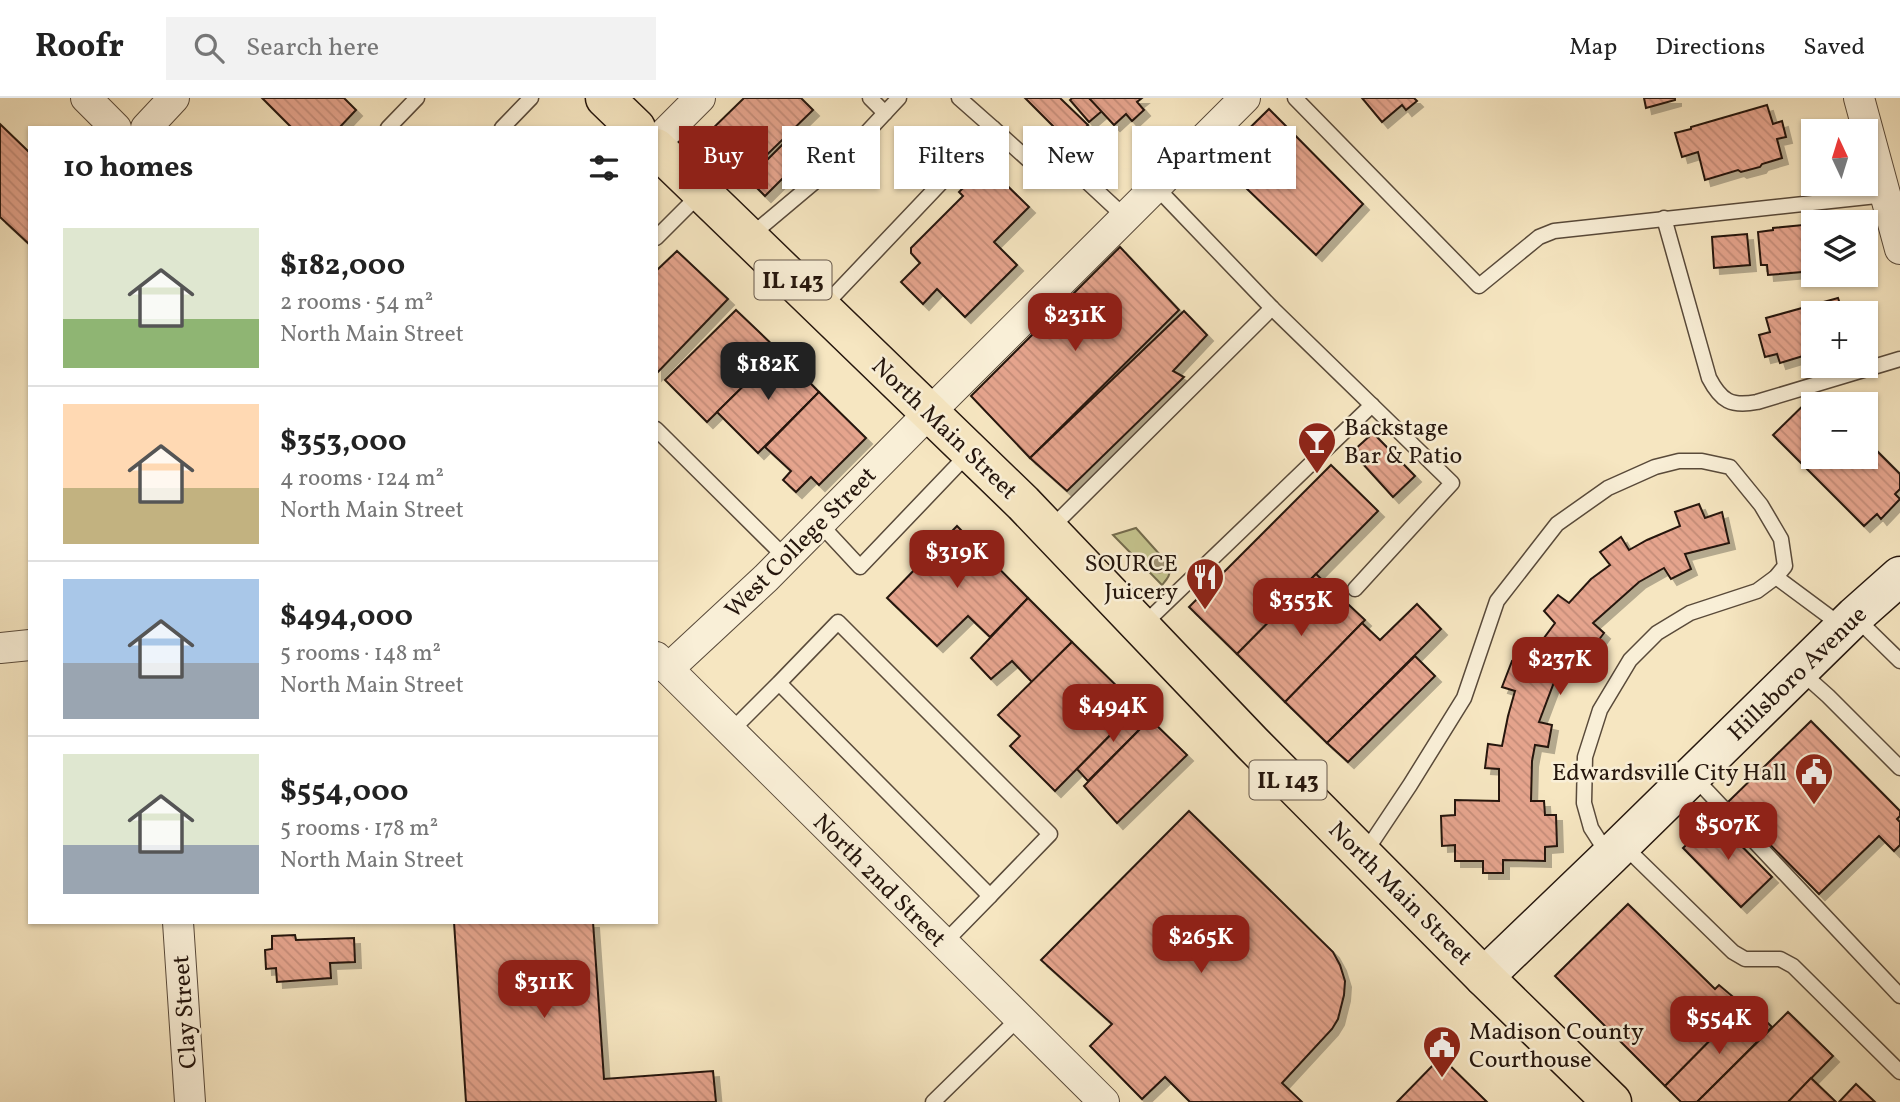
<!DOCTYPE html>
<meta charset="utf-8">
<style>
:root{--surface:#fff;--page:#f2f2f2;--text:#222;--muted:#767676;--line:#e0e0e0;--accent:#8f2418}
body{margin:0;font-family:Vollkorn,serif;background:var(--page);color:var(--text);height:100vh;display:flex;flex-direction:column;font-size:26px;white-space:nowrap}
*{box-sizing:border-box;margin:0}
p{font-size:23px;color:var(--muted)}
.icon{flex:none;width:38px;height:38px;fill:none;stroke:currentColor;stroke-width:2;stroke-linecap:round;stroke-linejoin:round}
.map{position:relative;flex:1;overflow:hidden}
.sheet{position:absolute;left:28px;top:28px;width:630px;height:798px;display:flex;flex-direction:column;background:var(--surface);border-radius:0px;box-shadow:0 2px 5px #0004}
.sheet>*{flex:none}
.banner{position:absolute;left:679px;top:28px;width:665px;height:63px;display:flex;gap:14px}
.needle{width:46px;rotate:356deg}
.fabs{position:absolute;left:1801px;top:21px;display:grid;gap:14px}
.fabs a{display:grid;place-items:center;width:77px;height:77px;border-radius:0px;background:var(--surface);box-shadow:0 2px 5px #0004;font-size:35px}
.price{position:absolute;translate:-50% -60px;padding:0 16px;border-radius:14px;background:var(--accent);color:#fff;font-size:23px;line-height:46px;filter:drop-shadow(0 2px 4px #0008)}
.price::after{content:'';position:absolute;left:50%;top:42px;width:21px;height:16px;margin-left:-10px;background:inherit;clip-path:polygon(0 0,100% 0,50% 100%)}
.price.current{background:#222;color:#fff}
ul{padding:0;list-style:none}
li{display:flex;align-items:center;gap:21px;height:175px;padding:0 35px}
li+li{border-top:2px solid var(--line)}
li span{display:grid;place-items:center;flex:none;width:196px;height:140px;border-radius:0px;color:#555}
li>.icon{margin-inline-start:auto}
span .icon{width:84px;height:84px;fill:#fffc;stroke-width:1}
li b{font-size:30px}
h2{display:flex;justify-content:space-between;align-items:center;height:84px;padding:0 35px;font-size:30px}
.pill{padding:0 24px;border-radius:0px;background:var(--surface);box-shadow:0 2px 5px #0004;font-size:24px;line-height:63px}
.pill.current{background:var(--accent);color:#fff}
header{display:flex;align-items:center;gap:42px;box-sizing:border-box;height:98px;padding:0 35px;background:var(--surface);border-bottom:2px solid var(--line)}
header strong{font-size:33px}
nav{display:flex;gap:38px;margin-inline-start:auto;font-size:24px}
.search{width:490px;height:63px;background:var(--page);display:flex;align-items:center;gap:18px;box-sizing:border-box;padding:0 24px;border-radius:0px;color:var(--muted);font-size:26px}
.map>svg:first-child{display:block}
.garden{fill:#c4c38d;stroke:#746c4d;stroke-width:2}
.building{fill:url(#building-back-hatch);stroke:#25160d;stroke-width:2;filter:url(#shadow)}
.lines{fill:none;stroke-linecap:round;stroke-linejoin:round}
.lane-casing{stroke:#594a3a;stroke-width:17}
.street-casing{stroke:#594a3a;stroke-width:32}
.secondary-casing{stroke:#25160d;stroke-width:41}
.primary-casing{stroke:#25160d;stroke-width:41}
.lane{stroke:#f9efd7;stroke-width:14}
.street{stroke:#f9efd7;stroke-width:30}
.secondary{stroke:#f9efd7;stroke-width:38}
.primary{stroke:#f6e6c1;stroke-width:38}
.tree{fill:#a29577}
.labels{text-anchor:middle;stroke-width:5;stroke-linejoin:round;paint-order:stroke}
.shield{fill:#f9efd7;stroke:#65574a;stroke-width:2}
.shield-label{font-size:23px;font-weight:bold;fill:#25160d}
.poi-label{font-size:24px;fill:#25160d;stroke:#f9efd7;text-anchor:start}
.street-label{font-size:24px;fill:#25160d;stroke:#f9efd7}
</style>
<header>
<strong>Roofr</strong>
<div class="search"><svg class="icon" aria-label="search" viewBox="0 0 24 24"><circle cx="10" cy="10" r="6"/><path d="M15 15l6 6"/></svg>Search here</div>
<nav><a>Map</a><a>Directions</a><a>Saved</a></nav>
</header>
<div class="map">
<svg width="1900" height="1004" viewBox="0 0 1900 1004">
<defs>
<pattern id="building-back-hatch" width="6" height="6" patternUnits="userSpaceOnUse" patternTransform="scale(1.75)"><rect width="6" height="6" fill="#e5a48d"/><path d="M-1 5l2 2M0 0l6 6M5-1l2 2" fill="none" stroke="#c48c78"/></pattern>
<filter id="shadow"><feDropShadow dx="6" dy="6" stdDeviation="0" flood-color="#0004"/></filter>
</defs>
<rect width="100%" height="100%" fill="#f6e6c1"/>
<filter id="stains"><feTurbulence type="fractalNoise" baseFrequency=".00286" numOctaves="4"/><feColorMatrix values="0 0 0 0 .2 0 0 0 0 .09 0 0 0 0 .02 0 0 0 .5 -.17"/></filter>
<radialGradient id="worn" r=".72"><stop offset=".6" stop-color="#630" stop-opacity="0"/><stop offset="1" stop-color="#630" stop-opacity=".3"/></radialGradient>
<path class="garden" d="M1136,430L1170,468C1171,477 1167,481 1162,487L1113,437Z"/>
<g class="building">
<path d="M262,0H344L356,12L339,30H292Z"/>
<path d="M744,0H801L813,12L745,78L706,37Z"/>
<path d="M1025,0H1060L1088,27L1070,45Z"/>
<path d="M1072,0H1089L1102,13L1089,24L1070,2Z"/>
<path d="M1089,0H1142L1137,4L1144,12L1132,23L1126,16L1114,27Z"/>
<path d="M1362,0H1414L1417,3L1406,12L1402,7L1382,24Z"/>
<path d="M1644,0H1675V2L1646,10Z"/>
<path d="M1767,7L1773,26L1782,23L1786,39L1777,41L1782,60L1762,66L1760,69L1741,74L1738,72L1705,82L1698,54L1682,59L1675,35L1691,31V29Z"/>
<path d="M1269,11L1363,106L1316,157L1217,62Z"/>
<path d="M0,26L30,55V147L0,119Z"/>
<path d="M795,34L812,51L765,98L748,81Z"/>
<path d="M986,67L1029,109L994,144L1017,167L965,219L937,191L923,206L901,184L920,165L911,155V150L963,98L959,94Z"/>
<path d="M1813,126V173L1768,177L1767,167H1761L1758,134L1773,132V130Z"/>
<path d="M1747,136L1750,167L1714,170L1712,139Z"/>
<path d="M1120,149L1179,212L1030,360L971,298Z"/>
<path d="M677,153L728,201L656,276V173Z"/>
<path d="M1838,200L1843,215H1813V255L1780,265L1777,256L1765,259L1759,237L1770,234L1766,220Z"/>
<path d="M736,212L779,253L707,324L665,282Z"/>
<path d="M1184,213L1207,237L1173,273L1184,279L1067,393L1030,360Z"/>
<path d="M779,253L819,294L758,355L717,314Z"/>
<path d="M1818,293L1830,306H1813V359H1866V342L1900,376V391L1895,396L1900,401L1881,421L1877,416L1864,428L1773,337Z"/>
<path d="M819,294L866,340L819,387L811,379L796,394L783,382L791,373L765,349Z"/>
<path d="M1373,335L1415,378L1393,399L1352,354Z"/>
<path d="M1331,367L1378,413L1237,556L1189,509Z"/>
<path d="M1699,406L1705,420L1722,414L1729,445L1685,456L1691,471L1671,481L1664,470L1639,484L1593,525L1604,535L1592,551L1578,543L1565,563L1553,587L1539,624L1552,627L1548,649L1535,647L1532,663L1531,703H1544L1545,717H1556L1557,748L1545,749V763L1503,762V775H1483V763H1455V747L1442,748L1441,718L1455,717V702L1499,703V671L1485,670L1488,646L1502,648L1508,618L1515,593L1502,589L1512,563L1526,569L1538,548L1555,525L1544,513L1558,497L1569,505L1591,481L1610,467L1600,454L1621,439L1629,452L1647,442L1680,428L1675,414Z"/>
<path d="M957,428L1028,500L990,539L968,518L937,548L887,500Z"/>
<path d="M1316,476L1365,522L1285,604L1237,556Z"/>
<path d="M1028,500L1072,544L1032,584L1012,563L991,581L971,560Z"/>
<path d="M1417,506L1441,531L1327,645L1285,604L1362,525L1380,542Z"/>
<path d="M1072,544L1138,609L1055,693L1010,648L1020,638L998,617Z"/>
<path d="M1415,558L1435,578L1348,664L1327,645Z"/>
<path d="M1138,609L1150,621L1088,683L1077,671Z"/>
<path d="M1150,621L1187,657L1117,725L1084,688Z"/>
<path d="M1811,623L1900,713V718L1897,721L1900,724V747L1894,753L1879,738L1819,796L1728,704Z"/>
<path d="M1189,713L1333,854L1340,867L1345,883L1344,897L1338,921L1332,931L1282,985L1302,1004H1190L1165,979L1142,1001L1090,948L1112,926L1041,862Z"/>
<path d="M1714,720L1772,779L1741,809L1683,750Z"/>
<path d="M1628,806L1715,891L1719,887L1744,908L1665,988L1555,878Z"/>
<path d="M454,824H593L604,981L713,973L716,1004H466Z"/>
<path d="M295,837L296,842L354,840L355,864L330,865L331,880L277,884L276,870L266,871L265,852L272,851V838Z"/>
<path d="M1747,905L1772,929L1697,1004H1681L1665,988Z"/>
<path d="M1788,914L1833,958L1788,1004H1697Z"/>
<path d="M1441,959L1487,1004H1397Z"/>
<path d="M1811,980L1836,1004H1788Z"/>
<path d="M1856,986L1875,1004H1839Z"/>
</g>
<g class="lines">
<defs>
<g id="lane">
<path d="M870,0L885,15"/>
<path d="M1295,0L1479,188L1539,139L1554,133L1886,97"/>
<path d="M388,30L417,0"/>
<path d="M502,30L531,0"/>
<path d="M993,30L1033,66L1052,70L1065,71L1082,79L1125,119"/>
<path d="M1156,89L1272,210L1452,385L1355,491"/>
<path d="M1664,120L1709,280C1721,303 1731,309 1757,304L1900,261"/>
<path d="M749,139L842,61L899,0"/>
<path d="M656,140L700,96"/>
<path d="M823,209L993,30L959,0"/>
<path d="M656,331L786,460"/>
<path d="M820,426L860,469L969,355"/>
<path d="M1050,431L1272,210"/>
<path d="M1776,479L1842,528"/>
<path d="M1856,520L1900,563"/>
<path d="M1142,528L1372,307"/>
<path d="M1800,573L1828,598L1900,670"/>
<path d="M731,633L779,585L990,798L1050,736L838,524L779,585"/>
<path d="M1692,677L1900,898"/>
<path d="M1623,747L1733,854L1745,861H1780L1793,868L1900,974"/>
<path d="M1364,756L1410,687L1464,600L1497,503L1557,426L1608,390L1655,369L1679,363H1702L1730,369L1761,407L1781,441L1785,468L1776,479L1757,493L1690,515L1657,535L1630,562L1600,612L1585,659L1584,705L1591,730L1609,758"/>
<path d="M944,845L990,798"/>
<path d="M933,1004L1019,920"/>
</g>
<g id="street">
<path d="M86,0L116,30"/>
<path d="M1859,0L1900,151"/>
<path d="M146,30L174,0"/>
<path d="M656,44L700,0"/>
<path d="M0,550L30,547"/>
<path d="M656,559L1104,1004"/>
<path d="M668,571L766,480L930,314L1245,0"/>
<path d="M178,824L190,1004"/>
</g>
<path id="secondary" d="M1484,879L1610,758L1855,518L1900,478"/>
<g id="primary">
<path d="M605,0L636,30"/>
<path d="M656,50L1023,405L1252,645L1484,879L1612,1004"/>
</g>
</defs>
<use href="#lane" class="lane-casing"/>
<use href="#street" class="street-casing"/>
<use href="#secondary" class="secondary-casing"/>
<use href="#primary" class="primary-casing"/>
<use href="#lane" class="lane"/>
<use href="#street" class="street"/>
<use href="#secondary" class="secondary"/>
<use href="#primary" class="primary"/>
</g>
<circle class="tree" cx="1158" cy="466" r="10"/>
<defs>
<symbol id="bar-pin" viewBox="-11 -11 22 30"><path d="M0 17L-7.5 6A9.5 9.5 0 1 1 7.5 6Z" fill="#8f2418" stroke="#f9efd7"/><path d="M-6-5H6L.8 .8V4.5H3.5V6h-7V4.5H-.8V.8Z" fill="#fff"/></symbol>
<symbol id="restaurant-pin" viewBox="-11 -11 22 30"><path d="M0 17L-7.5 6A9.5 9.5 0 1 1 7.5 6Z" fill="#8f2418" stroke="#f9efd7"/><path d="M-5-6h1v4h1v-4h1v4h1v-4h1v5L-1.5 .5V6h-2V.5L-5-1ZM5-6V6H3V1.5H1.5Q1.5-4 5-6Z" fill="#fff"/></symbol>
<symbol id="civic-pin" viewBox="-11 -11 22 30"><path d="M0 17L-7.5 6A9.5 9.5 0 1 1 7.5 6Z" fill="#8f2418" stroke="#f9efd7"/><path d="M-.6-6.5H3V-4.5H.6V-3L4-1V1h2V6H-6V1h2V-1L-.6-3ZM-1.2 2.5V6h2.4V2.5Z" fill="#fff"/></symbol>
</defs>
<g fill-rule="evenodd">
<use href="#bar-pin" x="1295" y="321" width="44" height="60"/>
<use href="#restaurant-pin" x="1183" y="457" width="44" height="60"/>
<use href="#civic-pin" x="1792" y="652" width="44" height="60"/>
<use href="#civic-pin" x="1420" y="925" width="44" height="60"/>
</g>
<g class="labels">
<g class="shield">
<rect x="754.5" y="162.5" width="77" height="39" rx="5"/>
<rect x="1249.5" y="662.5" width="77" height="39" rx="5"/>
</g>
<g class="shield-label">
<text x="793" y="190">IL 143</text>
<text x="1288" y="690">IL 143</text>
</g>
<g class="poi-label">
<text x="1344" y="337">Backstage<tspan x="1344" dy="28">Bar &amp; Patio</tspan></text>
<text x="1178" y="473" text-anchor="end">SOURCE<tspan x="1178" dy="28">Juicery</tspan></text>
<text x="1787" y="682" text-anchor="end">Edwardsville City Hall</text>
<text x="1469" y="941">Madison County<tspan x="1469" dy="28">Courthouse</tspan></text>
</g>
<g class="street-label">
<text transform="translate(945 330) rotate(44)" y="8">North Main Street</text>
<text transform="translate(800 444) rotate(-45)" y="8">West College Street</text>
<text transform="translate(1797 575) rotate(-44)" y="8">Hillsboro Avenue</text>
<text transform="translate(880 782) rotate(45)" y="8">North 2nd Street</text>
<text transform="translate(1401 795) rotate(45)" y="8">North Main Street</text>
<text transform="translate(184 914) rotate(-94)" y="8">Clay Street</text>
</g>
</g>
<rect width="100%" height="100%" filter="url(#stains)"/>
<rect width="100%" height="100%" fill="url(#worn)"/>
</svg>
<div class="fabs">
<a><svg class="needle" viewBox="-14 -14 28 28"><path d="M0-13l5 13h-10z" fill="#e53935"/><path d="M0 13l5-13h-10z" fill="#767676"/></svg></a>
<a><svg class="icon" aria-label="layers" viewBox="0 0 24 24"><path d="M12 4l9 5-9 5-9-5zM3 14l9 5 9-5"/></svg></a>
<a>+</a>
<a>−</a>
</div>
<b class="price" style="left:1075px;top:255px">$231K</b>
<b class="price current" style="left:768px;top:304px">$182K</b>
<b class="price" style="left:957px;top:492px">$319K</b>
<b class="price" style="left:1301px;top:540px">$353K</b>
<b class="price" style="left:1560px;top:599px">$237K</b>
<b class="price" style="left:1113px;top:646px">$494K</b>
<b class="price" style="left:1728px;top:764px">$507K</b>
<b class="price" style="left:1201px;top:877px">$265K</b>
<b class="price" style="left:544px;top:922px">$311K</b>
<b class="price" style="left:1719px;top:958px">$554K</b>
<div class="banner">
<a class="pill current">Buy</a>
<a class="pill">Rent</a>
<a class="pill">Filters</a>
<a class="pill">New</a>
<a class="pill">Apartment</a>
</div>
<section class="sheet">
<h2>10 homes<svg class="icon" aria-label="filters" viewBox="0 0 24 24"><path d="M4 7h16M4 17h16"/><circle cx="9" cy="7" r="2"/><circle cx="15" cy="17" r="2"/></svg></h2>
<ul>
<li><span style="background:linear-gradient(#dfe7d0 65%,#8fb573 0)"><svg class="icon" aria-label="home" viewBox="0 0 24 24"><path d="M3 11l9-7 9 7M6 9v11h12V9"/></svg></span><div><b>$182,000</b><p>2 rooms · 54 m²</p><p>North Main Street</p></div></li>
<li><span style="background:linear-gradient(#ffd9b3 60%,#c2b280 0)"><svg class="icon" aria-label="home" viewBox="0 0 24 24"><path d="M3 11l9-7 9 7M6 9v11h12V9"/></svg></span><div><b>$353,000</b><p>4 rooms · 124 m²</p><p>North Main Street</p></div></li>
<li><span style="background:linear-gradient(#a9c7e8 60%,#9aa5b1 0)"><svg class="icon" aria-label="home" viewBox="0 0 24 24"><path d="M3 11l9-7 9 7M6 9v11h12V9"/></svg></span><div><b>$494,000</b><p>5 rooms · 148 m²</p><p>North Main Street</p></div></li>
<li><span style="background:linear-gradient(#dfe7d0 65%,#9aa5b1 0)"><svg class="icon" aria-label="home" viewBox="0 0 24 24"><path d="M3 11l9-7 9 7M6 9v11h12V9"/></svg></span><div><b>$554,000</b><p>5 rooms · 178 m²</p><p>North Main Street</p></div></li>
</ul>
</section>
</div>
